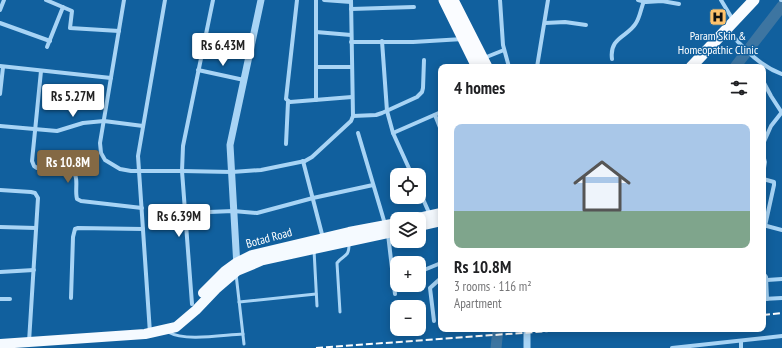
<!DOCTYPE html>
<meta charset="utf-8">
<style>
:root{--surface:#fff;--page:#f2f2f2;--text:#202124;--muted:#757577;--accent:#846944}
body{margin:0;font-family:"PT Sans Narrow",sans-serif;background:var(--page);color:var(--text);height:100vh;display:flex;flex-direction:column;font-size:15px;white-space:nowrap}
*{box-sizing:border-box;margin:0}
p{font-size:13px;color:var(--muted)}
.icon{flex:none;width:22px;height:22px;fill:none;stroke:currentColor;stroke-width:2;stroke-linecap:round;stroke-linejoin:round}
.map{position:relative;flex:1;overflow:hidden}
.panel{position:absolute;left:438px;top:64px;width:328px;height:268px;display:flex;flex-direction:column;background:var(--surface);border-radius:8px;box-shadow:0 2px 10px #0003}
.panel>*{flex:none}
.controls{position:absolute;left:390px;top:168px;display:grid;gap:8px}
.controls a{display:grid;place-items:center;width:36px;height:36px;border-radius:8px;background:var(--surface);box-shadow:0 2px 10px #0003;font-size:20px}
.price{position:absolute;translate:-50% -34px;padding:0 9px;border-radius:4px;background:#fff;color:#222;font-size:13px;line-height:26px;filter:drop-shadow(0 1px 2px #0008)}
.price::after{content:'';position:absolute;left:50%;top:24px;width:12px;height:9px;margin-left:-6px;background:inherit;clip-path:polygon(0 0,100% 0,50% 100%)}
.price.current{background:var(--accent);color:#fff}
ul{padding:0;list-style:none}
li{display:grid;align-content:center;gap:8px;height:212px;padding:0 16px}
li span{display:grid;place-items:center;height:124px;border-radius:8px;color:#555}
li>.icon{margin-inline-start:auto}
span .icon{width:72px;height:72px;fill:#fffc;stroke-width:1}
li b{font-size:17px}
h2{display:flex;justify-content:space-between;align-items:center;height:48px;padding:0 16px;font-size:17px}
.map>svg:first-child{display:block}
.lines{fill:none;stroke-linecap:round;stroke-linejoin:round}
.river{stroke:#3d75a1;stroke-width:11}
.service{stroke:#a8d4f5;stroke-width:3}
.minor{stroke:#a8d4f5;stroke-width:4}
.tertiary{stroke:#a8d4f5;stroke-width:7}
.primary{stroke:#f5faff;stroke-width:10}
.trunk{stroke:#fafcff;stroke-width:11}
.rail{stroke:#fff;stroke-width:2;stroke-dasharray:7 3;stroke-linecap:butt}
.labels{text-anchor:middle;stroke-width:3;stroke-linejoin:round;paint-order:stroke}
.poi-label{font-size:12px;fill:#fff;stroke:#11609e}
.street-label{font-size:12px;fill:#fff;stroke:#11609e}
</style>
<div class="map">
<svg width="782" height="348" viewBox="0 0 782 348">
<rect width="100%" height="100%" fill="#11609e"/>
<g class="lines">
<g class="river">
<path d="M735,67L782,6"/>
<path d="M496,348L498,329"/>
</g>
<g class="service">
<path d="M314,250L317,306"/>
<path d="M236,274L244,344"/>
<path d="M239,302L316,294"/>
<path d="M340,312L337,263C344,254 349,258 349,244"/>
<path d="M168,332C186,342 222,335 243,334"/>
</g>
<g class="minor">
<path d="M46,0L72,11L70,28L119,31"/>
<path d="M124,0L100,143L101,153L105,160L120,169L131,171H182L232,172L261,170L305,161L312,157L351,121L353,116L351,0"/>
<path d="M297,0L286,99L290,102L352,97"/>
<path d="M324,0L351,2"/>
<path d="M500,0L503,45L509,67"/>
<path d="M638,0L646,2L662,1L679,4"/>
<path d="M721,0L733,20"/>
<path d="M781,0H782"/>
<path d="M351,9L414,7"/>
<path d="M0,10L4,0"/>
<path d="M0,23L50,41"/>
<path d="M545,23L565,22L586,25"/>
<path d="M727,30C743,47 759,66 782,74"/>
<path d="M316,32L351,35"/>
<path d="M382,41L387,111L393,133L412,175"/>
<path d="M351,42H413L463,39"/>
<path d="M47,47L63,7"/>
<path d="M484,58L504,50"/>
<path d="M612,59C609,37 628,37 636,23C640,17 641,8 644,1"/>
<path d="M0,66L111,78"/>
<path d="M316,67H352"/>
<path d="M537,67L548,0"/>
<path d="M198,70L244,80"/>
<path d="M41,71L32,161L34,166L37,168L69,169C81,175 74,188 77,199L81,201L142,208"/>
<path d="M763,81L771,96L782,113"/>
<path d="M0,94L3,67"/>
<path d="M316,100V0"/>
<path d="M435,115L441,130"/>
<path d="M353,116L376,115L382,113L417,97L422,92L423,88L424,60"/>
<path d="M0,126L57,131L83,123L104,121L143,126"/>
<path d="M358,133L385,224"/>
<path d="M393,133L441,112"/>
<path d="M286,144L288,102"/>
<path d="M763,144L771,126L782,112"/>
<path d="M763,155L765,162L763,174"/>
<path d="M303,161L323,238"/>
<path d="M763,179L774,182V185L765,226"/>
<path d="M0,190L31,192L35,193L38,198L29,342"/>
<path d="M419,190L430,215"/>
<path d="M185,213L233,211L257,213L313,198L373,185"/>
<path d="M763,225L782,230"/>
<path d="M0,227L36,228"/>
<path d="M388,234L395,294"/>
<path d="M0,272L34,270"/>
<path d="M419,272L441,263"/>
<path d="M763,273L766,277L767,299"/>
<path d="M767,280L782,279"/>
<path d="M71,298L73,237L75,229L78,228L143,229"/>
<path d="M0,299H10"/>
<path d="M763,299L782,298"/>
<path d="M192,304L182,171L183,146L213,0"/>
<path d="M434,321L430,288L441,278"/>
<path d="M150,333L138,156L165,0"/>
<path d="M741,341V348"/>
<path d="M672,348L782,336"/>
</g>
<g class="tertiary">
<path d="M237,267L230,145L261,0"/>
<path d="M527,348V329"/>
</g>
<g class="primary">
<path d="M414,219L441,213"/>
<path d="M419,226L441,221"/>
<path d="M203,293L225,271L236,263L252,255L349,232L397,223"/>
<path d="M0,344L145,334L176,327L196,310L216,289L237,271L263,260L397,231"/>
</g>
<g class="trunk">
<path d="M444,0L477,67"/>
<path d="M453,0L487,67"/>
<path d="M691,67L754,0"/>
</g>
<g class="rail">
<path d="M763,315L782,313"/>
<path d="M316,348L576,329"/>
</g>
</g>
<defs>
<symbol id="hospital-square" viewBox="-11 -11 22 22"><rect x="-9" y="-9" width="18" height="18" rx="4" fill="#ffc26b" stroke="#11609e"/><path d="M-5-5h3v3.5h4V-5h3V5h-3V1.5h-4V5h-3Z" fill="#111"/></symbol>
</defs>
<g fill-rule="evenodd">
<use href="#hospital-square" x="708" y="7" width="20" height="20"/>
</g>
<g class="labels">
<g class="poi-label">
<text x="718" y="40">Param Skin &amp;<tspan x="718" dy="14">Homeopathic Clinic</tspan></text>
</g>
<g class="street-label">
<text transform="translate(269 238) rotate(-15)" y="4">Botad Road</text>
</g>
</g>
</svg>
<div class="controls">
<a><svg class="icon" aria-label="locate" viewBox="0 0 24 24"><circle cx="12" cy="12" r="6"/><path d="M12 2v4M12 18v4M2 12h4M18 12h4"/></svg></a>
<a><svg class="icon" aria-label="layers" viewBox="0 0 24 24"><path d="M12 4l9 5-9 5-9-5zM3 14l9 5 9-5"/></svg></a>
<a>+</a>
<a>−</a>
</div>
<b class="price" style="left:223px;top:67px">Rs 6.43M</b>
<b class="price" style="left:73px;top:118px">Rs 5.27M</b>
<b class="price current" style="left:68px;top:184px">Rs 10.8M</b>
<b class="price" style="left:179px;top:238px">Rs 6.39M</b>
<section class="panel">
<h2>4 homes<svg class="icon" aria-label="filters" viewBox="0 0 24 24"><path d="M4 7h16M4 17h16"/><circle cx="9" cy="7" r="2"/><circle cx="15" cy="17" r="2"/></svg></h2>
<ul>
<li><span style="background:linear-gradient(#a9c7e8 70%,#7fa58c 0)"><svg class="icon" aria-label="home" viewBox="0 0 24 24"><path d="M3 11l9-7 9 7M6 9v11h12V9"/></svg></span><div><b>Rs 10.8M</b><p>3 rooms · 116 m²</p><p>Apartment</p></div></li>
</ul>
</section>
</div>
